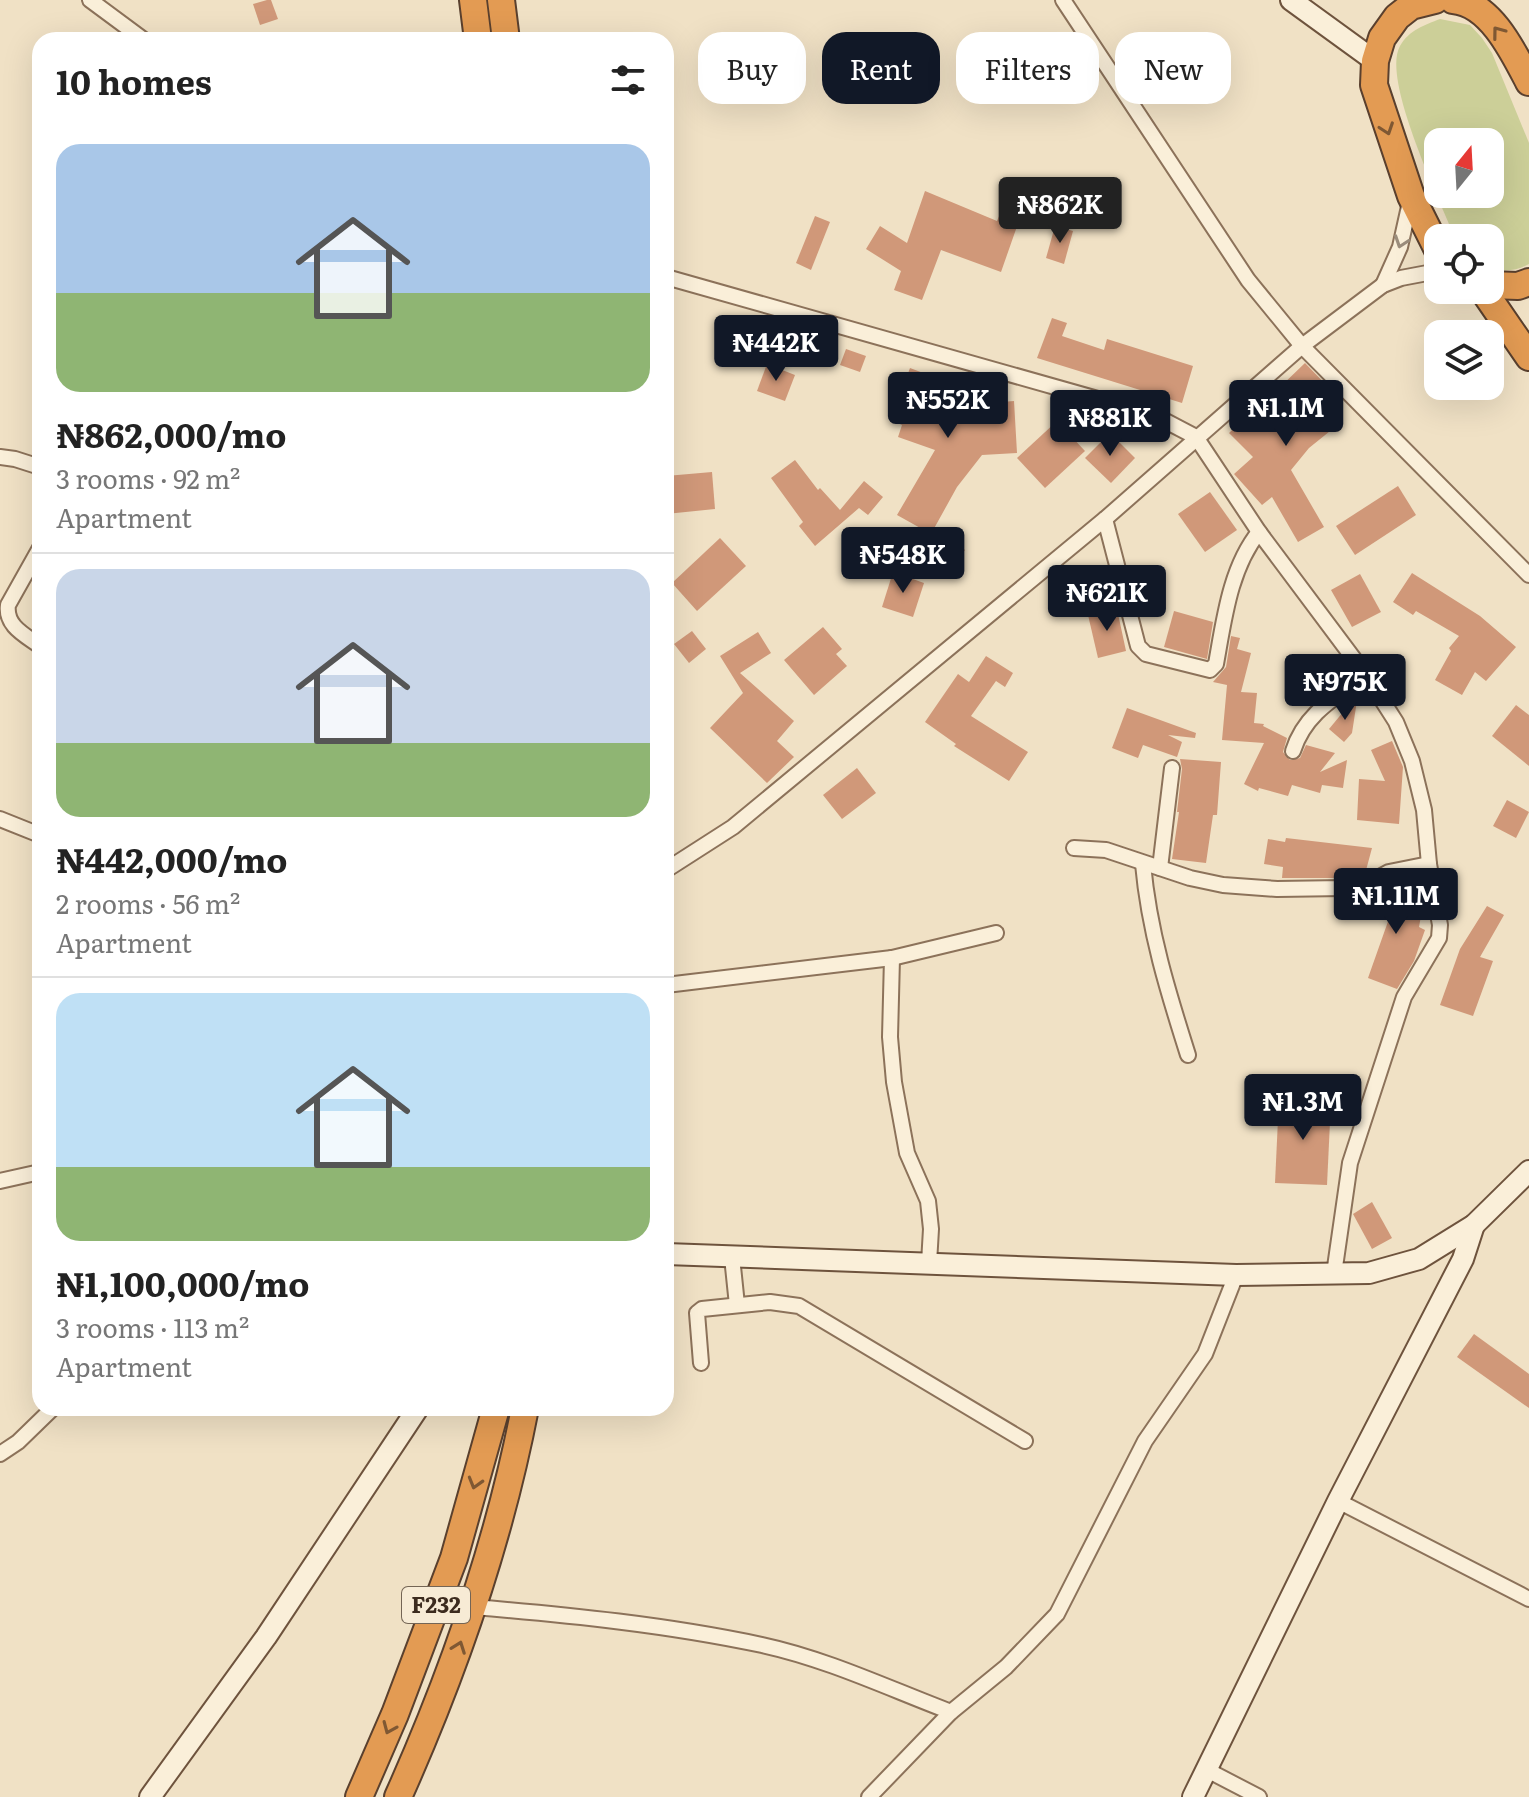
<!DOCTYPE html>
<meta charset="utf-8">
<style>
:root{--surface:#fff;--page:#f2f2f2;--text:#222;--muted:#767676;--line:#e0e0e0;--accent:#111827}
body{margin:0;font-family:Literata,serif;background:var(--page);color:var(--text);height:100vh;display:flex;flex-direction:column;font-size:30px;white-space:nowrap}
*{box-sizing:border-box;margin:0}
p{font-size:26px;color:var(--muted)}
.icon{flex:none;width:44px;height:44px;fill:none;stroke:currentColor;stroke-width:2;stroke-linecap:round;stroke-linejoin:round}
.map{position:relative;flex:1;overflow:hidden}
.side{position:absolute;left:32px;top:32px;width:642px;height:1384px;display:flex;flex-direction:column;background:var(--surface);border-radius:24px;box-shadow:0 8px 32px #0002}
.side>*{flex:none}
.guide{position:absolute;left:698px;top:32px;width:710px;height:72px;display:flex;gap:16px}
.needle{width:52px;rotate:18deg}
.tools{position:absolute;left:1424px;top:128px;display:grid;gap:16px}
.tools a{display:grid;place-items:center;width:80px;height:80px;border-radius:16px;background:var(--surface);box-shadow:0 8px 32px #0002;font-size:40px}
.price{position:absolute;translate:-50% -68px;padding:0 18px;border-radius:8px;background:var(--accent);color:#fff;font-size:26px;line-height:52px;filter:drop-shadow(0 2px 4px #0008)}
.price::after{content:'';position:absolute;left:50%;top:48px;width:24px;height:18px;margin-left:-12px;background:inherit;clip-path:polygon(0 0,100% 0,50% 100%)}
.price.active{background:#222;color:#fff}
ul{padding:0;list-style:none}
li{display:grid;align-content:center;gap:16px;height:424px;padding:0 24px}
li+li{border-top:2px solid var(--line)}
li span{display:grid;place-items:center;height:248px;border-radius:24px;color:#555}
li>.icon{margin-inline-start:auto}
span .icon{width:144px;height:144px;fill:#fffc;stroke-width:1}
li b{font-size:34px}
h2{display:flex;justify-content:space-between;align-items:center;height:96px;padding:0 24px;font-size:34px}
.chip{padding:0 28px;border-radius:24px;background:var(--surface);box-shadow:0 8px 32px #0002;font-size:28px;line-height:72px}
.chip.active{background:var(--accent);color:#fff}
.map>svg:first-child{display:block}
.green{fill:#cccf98;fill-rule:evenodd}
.building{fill:#d09879}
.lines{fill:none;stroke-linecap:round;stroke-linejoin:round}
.street-casing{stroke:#8c725a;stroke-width:18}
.secondary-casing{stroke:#6e533d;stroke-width:24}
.highway-casing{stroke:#5a402e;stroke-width:30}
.street{stroke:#faefd9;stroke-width:14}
.secondary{stroke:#faefd9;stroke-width:20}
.highway{stroke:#e39b53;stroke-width:26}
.oneway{stroke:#7f5833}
.oneway2{stroke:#9b8d7c}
.labels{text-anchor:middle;stroke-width:6;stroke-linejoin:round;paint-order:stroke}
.shield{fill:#f7ebd5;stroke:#746555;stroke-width:2}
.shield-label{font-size:22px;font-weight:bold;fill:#3c2b1e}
</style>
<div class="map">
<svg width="1529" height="1797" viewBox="0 0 1529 1797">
<rect width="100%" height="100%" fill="#f0e1c5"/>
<path class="green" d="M1440,19L1470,25L1482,38L1492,53L1529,143V264C1516,271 1504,272 1490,268V238H1455C1440,200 1381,79 1400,46C1409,30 1425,25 1440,19ZM1438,142H1490V194H1438Z"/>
<g class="building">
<path d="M267,0H271L278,19L260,25L253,4Z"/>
<path d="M925,191L997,221L1002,209L1021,215L1001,272L941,250L922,300L894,290L901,271L866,249L880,226L907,243Z"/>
<path d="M815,216L830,222L811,270L796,263Z"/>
<path d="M1055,226L1073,231L1064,264L1046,258Z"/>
<path d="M1052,318L1067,323L1062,336L1104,350L1107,339L1193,366L1182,403L1037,358Z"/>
<path d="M846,349L866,356L860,372L840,365Z"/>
<path d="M1305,363L1334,393L1323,403L1340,423L1309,448L1291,470L1324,527L1298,542L1272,497L1262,505L1234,474L1253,457L1229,433L1254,409L1264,420L1287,400L1277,390Z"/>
<path d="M767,364L795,375L785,401L757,391Z"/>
<path d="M910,368L979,394L976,404L1014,401L1017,453L982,455L957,487L931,534L897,515L935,450L898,437L902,425L891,420Z"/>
<path d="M1057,421L1085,451L1045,488L1017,458Z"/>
<path d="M1110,433L1135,458L1111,483L1085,458Z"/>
<path d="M795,460L818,490L820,488L840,510L864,481L883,497L868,515L859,508L815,546L799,526L803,522L771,478Z"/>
<path d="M712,472L715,509L666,514V476Z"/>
<path d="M1398,486L1416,515L1355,555L1336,526Z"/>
<path d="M1210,492L1237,530L1205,552L1178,514Z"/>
<path d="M937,528L965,550L955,563L927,541Z"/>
<path d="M720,538L746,566L697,611L672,583Z"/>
<path d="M893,572L924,583L913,617L882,607Z"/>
<path d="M1412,573L1480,616L1516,647L1486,681L1475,672L1462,695L1435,680L1451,651L1449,648L1459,636L1416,611L1413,615L1393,602Z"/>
<path d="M1360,574L1381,612L1352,627L1331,590Z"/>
<path d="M1117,609L1126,651L1098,658L1088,615Z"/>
<path d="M1174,611L1213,622L1207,659L1164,647Z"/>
<path d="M823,627L842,649L836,654L847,666L814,695L784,660Z"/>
<path d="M692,631L706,649L689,663L674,644Z"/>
<path d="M758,632L771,653L740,673L794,721L777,741L794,757L767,783L710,728L743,693L720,656Z"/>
<path d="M1231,636L1240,638L1237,649L1251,653L1241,692L1257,693L1254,723L1264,724L1263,726L1287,738L1283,752L1290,760L1300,758L1306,745L1335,753L1320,772L1347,760L1343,788L1322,785L1320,793L1292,785L1288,796L1259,788L1258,791L1244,784L1264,743L1222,740L1227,685L1213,682L1226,667Z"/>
<path d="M986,656L1013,673L1005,687L996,681L971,716L1028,752L1009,781L954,746L956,744L925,722L958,674L969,682Z"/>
<path d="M1358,694L1352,733L1344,742L1329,729Z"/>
<path d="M1516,705L1529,715V766L1492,736Z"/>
<path d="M1127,708L1196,733L1195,738L1168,735L1182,742L1177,757L1143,745L1138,758L1112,748Z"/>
<path d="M1392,741L1403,767L1399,824L1357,820L1359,779L1385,781L1371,750Z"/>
<path d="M1180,759L1221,762L1217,815H1213L1206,863L1172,859L1179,812H1177L1182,769Z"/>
<path d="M857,768L876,793L842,819L823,795Z"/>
<path d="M1507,800L1529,812L1516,838L1493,826Z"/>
<path d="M1286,838L1372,848L1365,874L1343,878H1282L1283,867L1264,864L1268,839L1285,842Z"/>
<path d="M1375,891L1424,899L1419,927L1425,930L1414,961L1397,989L1368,978L1391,913L1368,917L1364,895Z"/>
<path d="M1487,906L1504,915L1480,957L1493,961L1473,1016L1440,1005L1460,949Z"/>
<path d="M1279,1098L1331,1101L1327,1185L1275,1183Z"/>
<path d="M1372,1202L1392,1238L1372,1249L1353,1214Z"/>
<path d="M1474,1334L1529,1374V1408L1457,1357Z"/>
</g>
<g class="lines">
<defs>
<g id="street">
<path d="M90,0L144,40"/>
<path d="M1063,0L1248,280L1302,346L1529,575"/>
<path d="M666,277L1154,415L1196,437L1259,532L1366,675L1396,722L1412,761L1424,810L1429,864L1440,925L1439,938L1404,997L1350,1163L1334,1274"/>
<path d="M1383,285L1400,247L1410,202"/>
<path d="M0,457L15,459L40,467"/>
<path d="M1105,519L1138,646L1146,654L1210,670L1216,664C1224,620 1230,568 1259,532"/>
<path d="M40,548L8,605C5,626 25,635 40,646"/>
<path d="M1293,751C1305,713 1336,697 1366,675"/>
<path d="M0,819L40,835"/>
<path d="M1074,848L1106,850L1190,878L1223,885L1277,889L1344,888L1367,884L1389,872L1429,864"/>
<path d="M1143,864C1149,931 1168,992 1188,1055"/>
<path d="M1160,868L1172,768"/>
<path d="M666,870L733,827L1105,519L1302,346L1383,285L1401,278L1438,271"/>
<path d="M892,958L890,1037L894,1082L907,1153L928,1201L931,1229L929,1263"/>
<path d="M666,985L892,958L996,933"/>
<path d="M0,1181L40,1172"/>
<path d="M732,1257L737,1305"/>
<path d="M701,1363L697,1313L702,1309L770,1302L799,1306L1025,1441"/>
<path d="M0,1454L18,1442L53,1408"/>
<path d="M1338,1501L1529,1599"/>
<path d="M473,1607C570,1615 668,1625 762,1645C827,1659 890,1689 951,1712"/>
<path d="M1207,1770L1259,1797"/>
<path d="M869,1797L951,1712L1006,1667L1057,1614L1145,1441L1205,1354L1236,1275"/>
</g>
<g id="secondary">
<path d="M1291,0L1375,61"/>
<path d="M666,1254L1236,1275L1369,1273L1419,1259L1474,1225L1529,1171"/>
<path d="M150,1797L266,1637L418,1408"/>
<path d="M1193,1797L1338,1501L1463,1259L1474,1225"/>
</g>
<g id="highway">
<path d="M473,0L478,40"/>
<path d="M501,0L506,40"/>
<path d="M1435,0L1411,6L1397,17L1382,38L1375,61L1374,85L1411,196L1438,250"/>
<path d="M1453,0C1490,3 1513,51 1529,82"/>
<path d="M1490,285L1518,286L1529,282"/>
<path d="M1483,290L1529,357"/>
<path d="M359,1797L395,1714L454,1558L496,1408"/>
<path d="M398,1797C454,1672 499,1543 525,1408"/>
</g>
</defs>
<use href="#street" class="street-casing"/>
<use href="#secondary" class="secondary-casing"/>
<use href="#highway" class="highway-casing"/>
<use href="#street" class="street"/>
<use href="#secondary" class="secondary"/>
<use href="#highway" class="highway"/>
</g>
<defs><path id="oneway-chevron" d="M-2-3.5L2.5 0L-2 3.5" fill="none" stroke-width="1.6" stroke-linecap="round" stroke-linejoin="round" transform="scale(2)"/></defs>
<g class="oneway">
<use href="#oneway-chevron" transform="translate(1498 32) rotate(-127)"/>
<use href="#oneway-chevron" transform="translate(1387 129) rotate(71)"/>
<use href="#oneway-chevron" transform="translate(475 1483) rotate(106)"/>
<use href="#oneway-chevron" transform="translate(459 1647) rotate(-70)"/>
<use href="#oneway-chevron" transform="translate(389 1728) rotate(113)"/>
</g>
<use class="oneway2" href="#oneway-chevron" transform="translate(1401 242) rotate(109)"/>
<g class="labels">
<rect class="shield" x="402" y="1587" width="68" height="36" rx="6"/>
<g class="shield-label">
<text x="436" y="1613">F232</text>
</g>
</g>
</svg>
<div class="tools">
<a><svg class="needle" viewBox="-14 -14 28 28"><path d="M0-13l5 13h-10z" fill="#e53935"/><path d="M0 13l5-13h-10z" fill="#767676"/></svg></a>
<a><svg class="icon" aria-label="locate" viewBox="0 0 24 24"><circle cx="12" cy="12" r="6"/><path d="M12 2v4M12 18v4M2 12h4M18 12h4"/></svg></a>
<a><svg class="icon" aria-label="layers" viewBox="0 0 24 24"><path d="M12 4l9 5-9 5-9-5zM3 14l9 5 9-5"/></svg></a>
</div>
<b class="price active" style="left:1060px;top:245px">₦862K</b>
<b class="price" style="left:776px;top:383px">₦442K</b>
<b class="price" style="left:948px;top:440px">₦552K</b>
<b class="price" style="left:1286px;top:448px">₦1.1M</b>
<b class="price" style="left:1110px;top:458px">₦881K</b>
<b class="price" style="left:903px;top:595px">₦548K</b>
<b class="price" style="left:1107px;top:633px">₦621K</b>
<b class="price" style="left:1345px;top:722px">₦975K</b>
<b class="price" style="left:1396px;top:936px">₦1.11M</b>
<b class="price" style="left:1303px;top:1142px">₦1.3M</b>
<div class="guide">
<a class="chip">Buy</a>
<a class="chip active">Rent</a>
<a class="chip">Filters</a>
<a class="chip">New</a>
</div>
<section class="side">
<h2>10 homes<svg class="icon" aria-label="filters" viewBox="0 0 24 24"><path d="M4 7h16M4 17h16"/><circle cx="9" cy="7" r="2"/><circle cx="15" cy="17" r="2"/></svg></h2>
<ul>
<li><span style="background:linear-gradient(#a9c7e8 60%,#8fb573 0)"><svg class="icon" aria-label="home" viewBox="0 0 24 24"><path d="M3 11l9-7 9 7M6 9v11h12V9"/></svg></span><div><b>₦862,000/mo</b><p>3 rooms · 92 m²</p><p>Apartment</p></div></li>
<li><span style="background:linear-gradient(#c9d6e8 70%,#8fb573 0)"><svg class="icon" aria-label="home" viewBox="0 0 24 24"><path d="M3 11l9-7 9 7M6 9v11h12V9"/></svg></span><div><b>₦442,000/mo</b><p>2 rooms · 56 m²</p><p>Apartment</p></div></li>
<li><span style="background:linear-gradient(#bfe0f5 70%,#8fb573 0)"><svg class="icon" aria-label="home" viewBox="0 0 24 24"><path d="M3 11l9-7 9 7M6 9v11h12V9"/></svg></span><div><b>₦1,100,000/mo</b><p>3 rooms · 113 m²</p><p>Apartment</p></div></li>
</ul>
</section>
</div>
